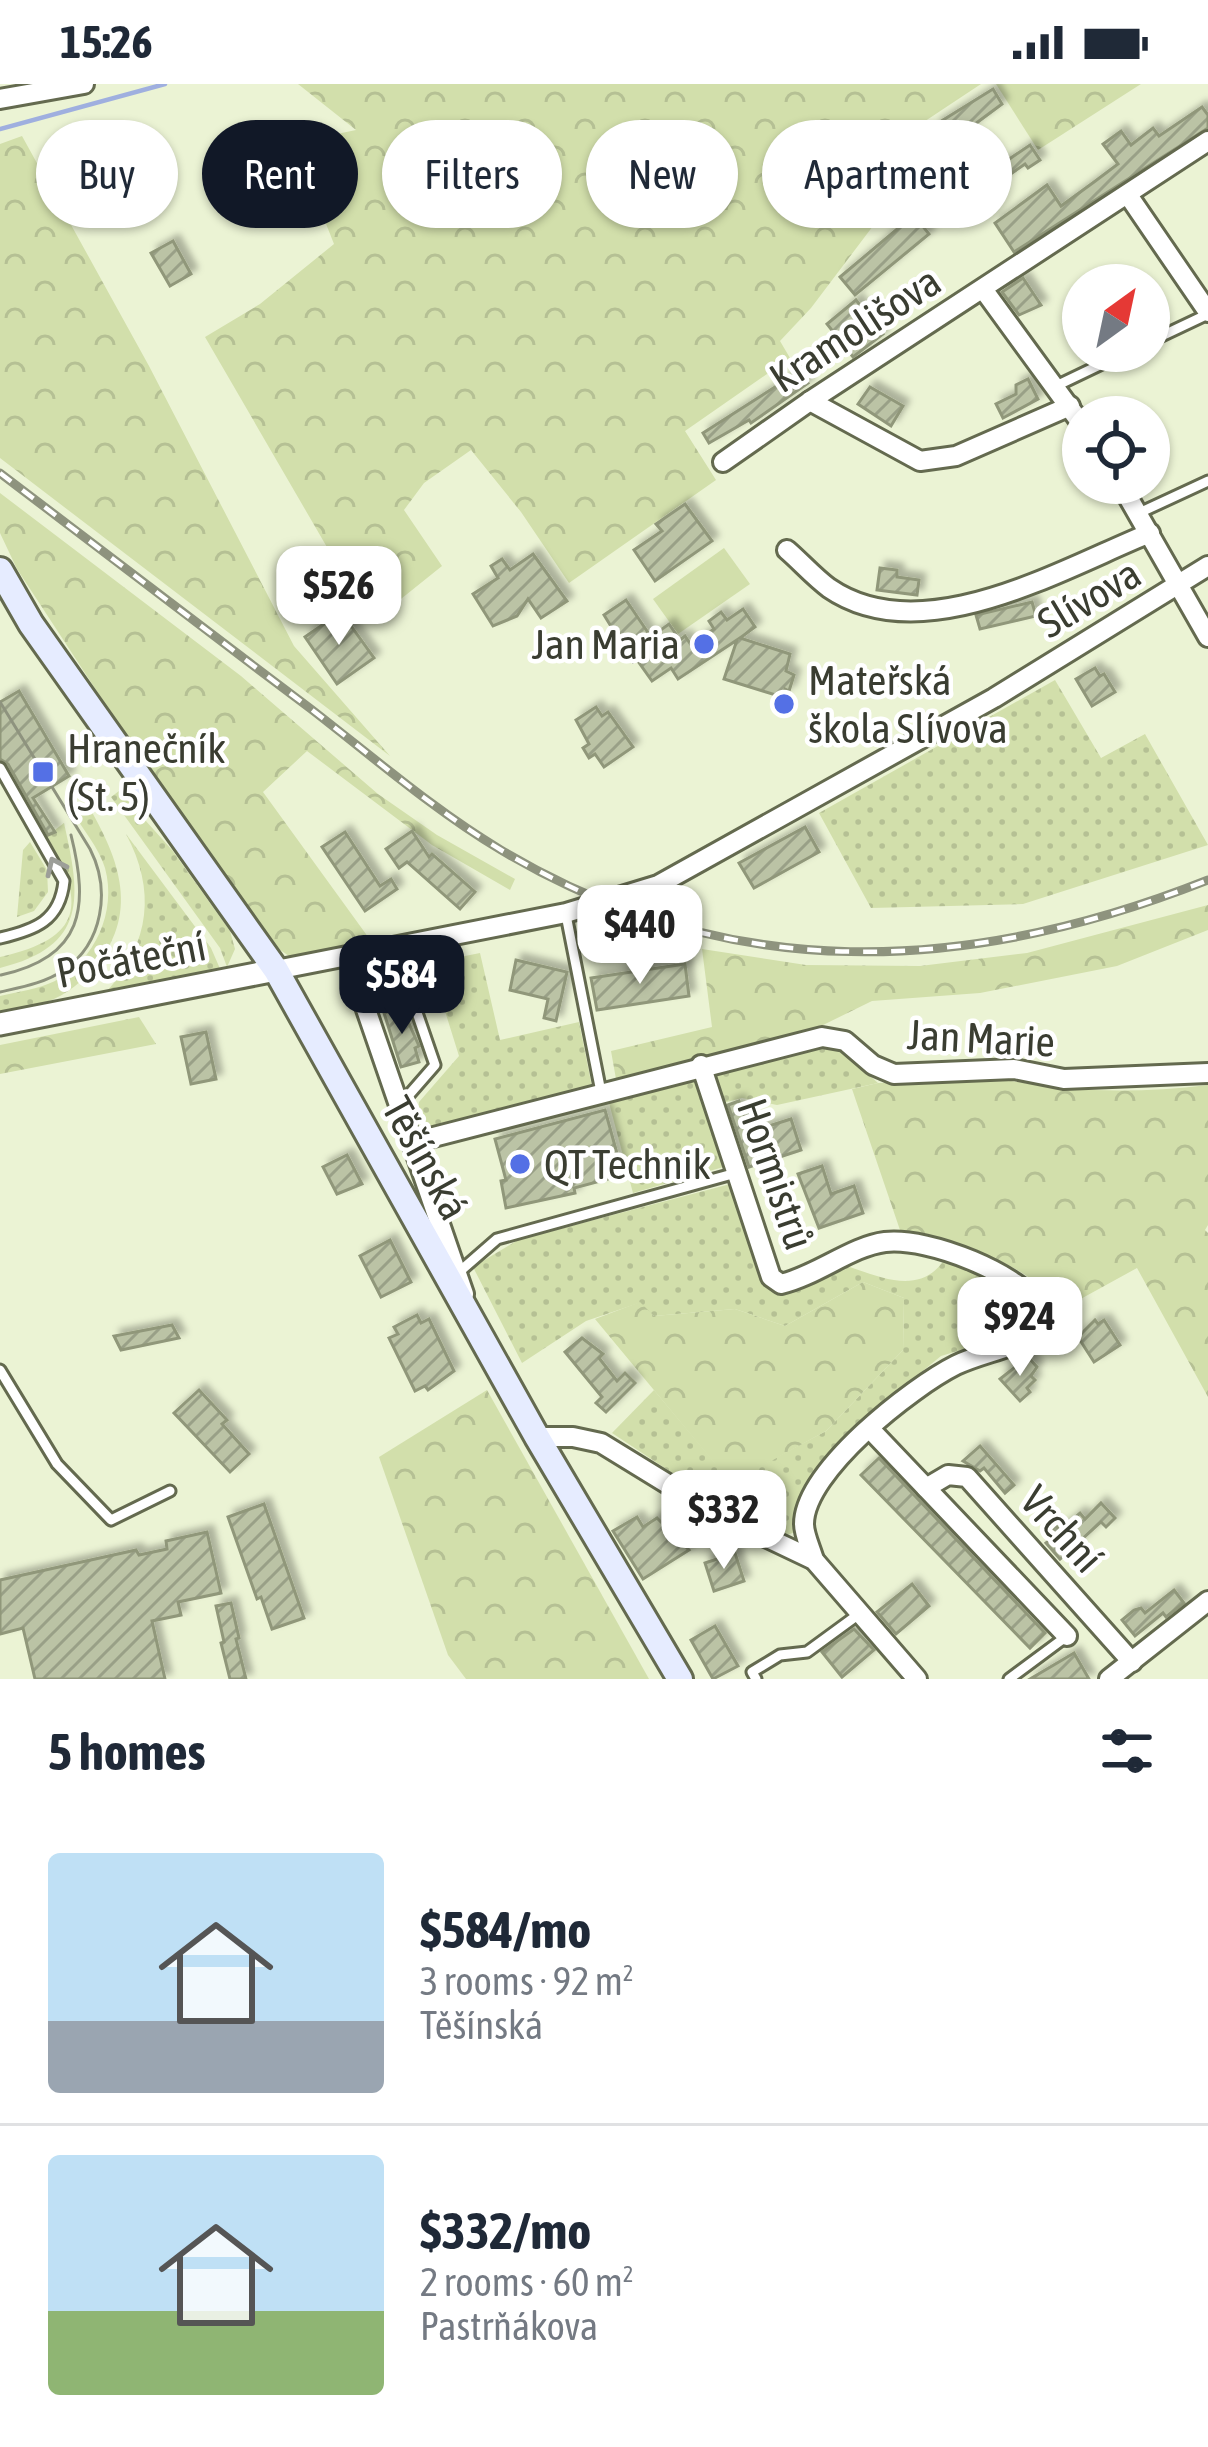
<!DOCTYPE html>
<meta charset="utf-8">
<style>
:root{--surface:#fff;--page:#f6f6f7;--text:#1f2937;--muted:#747a83;--line:#e0e1e3;--accent:#111827}
body{margin:0;font-family:"Asap Condensed",sans-serif;background:var(--page);color:var(--text);height:100vh;display:flex;flex-direction:column;font-size:45px;white-space:nowrap}
*{box-sizing:border-box;margin:0}
p{font-size:39px;color:var(--muted)}
.icon{flex:none;width:66px;height:66px;fill:none;stroke:currentColor;stroke-width:2;stroke-linecap:round;stroke-linejoin:round}
.map{position:relative;height:1595px;overflow:hidden}
.panel{display:flex;flex-direction:column;background:var(--surface);flex:1}
.panel>*{flex:none}
.guide{position:absolute;left:36px;top:36px;width:1137px;height:108px;display:flex;gap:24px}
.needle{width:78px;rotate:33deg}
.fabs{position:absolute;left:1062px;top:180px;display:grid;gap:24px}
.fabs a{display:grid;place-items:center;width:108px;height:108px;border-radius:50%;background:var(--surface);box-shadow:0 3px 9px #0004;font-size:60px}
.price{position:absolute;translate:-50% -102px;padding:0 27px;border-radius:24px;background:#fff;color:#222;font-size:39px;line-height:78px;filter:drop-shadow(0 3px 6px #0008)}
.price::after{content:'';position:absolute;left:50%;top:72px;width:36px;height:27px;margin-left:-18px;background:inherit;clip-path:polygon(0 0,100% 0,50% 100%)}
.price.current{background:var(--accent);color:#fff}
ul{padding:0;list-style:none}
li{display:flex;align-items:center;gap:36px;height:300px;padding:0 48px}
li+li{border-top:3px solid var(--line)}
li span{display:grid;place-items:center;flex:none;width:336px;height:240px;border-radius:12px;color:#555}
li>.icon{margin-inline-start:auto}
span .icon{width:144px;height:144px;fill:#fffc;stroke-width:1}
li b{font-size:51px}
h2{display:flex;justify-content:space-between;align-items:center;height:144px;padding:0 48px;font-size:51px}
.tag{padding:0 42px;border-radius:54px;background:var(--surface);box-shadow:0 3px 9px #0004;font-size:42px;line-height:108px}
.tag.current{background:var(--accent);color:#fff}
.status{display:flex;justify-content:space-between;align-items:center;height:84px;padding:0 60px;background:var(--surface);direction:ltr}
.status svg{height:33px;fill:currentColor}
.map>svg:first-child{display:block}
.grass{fill:url(#grass-dots)}
.forest{fill:url(#forest-crowns)}
.pitch{fill:#d2dfab}
.lines{fill:none;stroke-linecap:round;stroke-linejoin:round}
.stream{stroke:#9fafdf;stroke-width:4.5}
.building{fill:url(#building-hatch);stroke:#90977a;stroke-width:3;filter:url(#shadow)}
.service-casing{stroke:#646a4f;stroke-width:15}
.minor-casing{stroke:#646a4f;stroke-width:24}
.tertiary-casing{stroke:#646a4f;stroke-width:27}
.secondary-casing{stroke:#646a4f;stroke-width:30}
.service{stroke:#fff;stroke-width:9}
.minor{stroke:#fff;stroke-width:18}
.tertiary{stroke:#fff;stroke-width:21}
.secondary{stroke:#e6ecff;stroke-width:24}
.tram{stroke:#8e937e;stroke-width:3}
.rail-casing{stroke:#8e937e;stroke-width:9}
.rail{stroke:#fff;stroke-width:4.5;stroke-dasharray:14;stroke-linecap:butt}
.oneway{stroke:#9c9e98}
.poi-dot{fill:#5470e5;stroke:#fff;stroke-width:4.5}
.labels{text-anchor:middle;stroke-width:9;stroke-linejoin:round;paint-order:stroke}
.street-label{font-size:42px;fill:#3a3d31;stroke:#fff}
.poi-label{font-size:42px;fill:#3a3d31;stroke:#fff;text-anchor:start}
</style>
<div class="status"><b>15:26</b><svg viewBox="0 0 49 12"><path d="M0 12V9h3v3zM5 12V6h3v6zM10 12V3h3v9zM15 12V0h3v12zM26 1h20v11H26zM47 4h2v5h-2z"/></svg></div>
<div class="map">
<svg width="1208" height="1595" viewBox="0 0 1208 1595">
<defs>
<pattern id="grass-dots" width="8" height="8" patternUnits="userSpaceOnUse" patternTransform="scale(3)"><rect width="8" height="8" fill="#d2dfab"/><path d="M2 2h.1M6 6h.1" fill="none" stroke="#b5c094" stroke-width="1.8" stroke-linecap="round"/></pattern>
<pattern id="forest-crowns" width="20" height="18" patternUnits="userSpaceOnUse" patternTransform="scale(3)"><rect width="20" height="18" fill="#d2dfab"/><path d="M2 6a3 3 0 1 1 6 0M12 15a3 3 0 1 1 6 0" fill="none" stroke="#b5c094"/></pattern>
<pattern id="building-hatch" width="6" height="6" patternUnits="userSpaceOnUse" patternTransform="scale(3)"><rect width="6" height="6" fill="#bbc3a5"/><path d="M-1 1l2-2M0 6l6-6M5 7l2-2" fill="none" stroke="#99a087"/></pattern>
<filter id="shadow"><feDropShadow dx="6" dy="-6" stdDeviation="3" flood-color="#0004"/></filter>
</defs>
<rect width="100%" height="100%" fill="#ebf3d4"/>
<g class="grass">
<path d="M1055,596L1101,674L1145,650L1208,761L1023,820L871,824L819,729Z"/>
<path d="M119,707L172,766L230,847L235,865L227,883L220,864L111,713Z"/>
<path d="M86,718C117,770 141,826 97,880C84,896 66,912 46,918C31,923 15,924 0,927V912C18,908 38,905 55,897C95,877 117,827 105,784C99,764 82,744 71,726Z"/>
<path d="M64,739C81,814 88,862 0,884V873C84,854 86,820 47,752Z"/>
<path d="M126,750L211,864L221,887L108,906C150,858 156,806 126,750Z"/>
<path d="M30,758L47,786L48,808L34,827L17,833L23,766Z"/>
<path d="M480,869L500,956L579,938L592,1003L430,1044L417,1034L419,1018L459,972L430,879Z"/>
<path d="M825,960L843,968L878,999L777,1021L742,1014L719,1020L711,986Z"/>
<path d="M698,992L727,1082L633,1109L608,1015Z"/>
<path d="M734,1099L778,1205L800,1204L847,1182C880,1193 920,1212 944,1176L1010,1201L1035,1227V1239L1025,1247L941,1272L863,1336L817,1390L797,1447L783,1453L725,1424L612,1349L654,1306L731,1398L826,1347L903,1266L904,1214L863,1198L785,1242L735,1225L654,1232L639,1219L586,1237L522,1279L473,1183L518,1156Z"/>
</g>
<g class="forest">
<path d="M298,0H981L880,67L904,101L811,224L780,257L790,274L685,347L716,396L569,499L521,428L471,366L424,399L404,426L442,482L371,539L205,253L260,220L334,160L294,59L356,46Z"/>
<path d="M996,0H1141L1038,66Z"/>
<path d="M22,52L149,282L294,562L390,672L0,374V60Z"/>
<path d="M0,409L241,592L378,710L437,751L515,795L510,806L432,761L307,667L263,708L371,857L289,872L273,861L132,661L17,485L0,449Z"/>
<path d="M1208,821V846L1117,882L980,909L872,917L819,943L616,995L611,967L712,943L702,865L806,881L920,882L1027,869Z"/>
<path d="M139,933L156,960L0,990V961Z"/>
<path d="M1011,997C1078,1009 1141,1009 1208,1001V1141L1205,1146L1208,1149V1313L1137,1184L1057,1228C1052,1220 1048,1210 1042,1204C1016,1177 937,1150 901,1149L852,1005L878,999Z"/>
<path d="M863,1198L904,1214L903,1266L826,1347L731,1399L595,1235L640,1218L654,1232L735,1225L785,1242Z"/>
<path d="M487,1306L649,1595H466L448,1571L379,1373Z"/>
</g>
<path class="pitch" d="M724,464L750,500L678,550L653,515Z"/>
<g class="lines">
<path class="stream" d="M0,45L165,0"/>
</g>
<g class="building">
<path d="M993,5L1002,20L948,60L935,41Z"/>
<path d="M1202,23L1208,31V44L1014,168L995,139L1047,101L1061,122L1094,98L1118,80L1103,60L1121,47L1131,61L1153,44L1159,52Z"/>
<path d="M1030,61L1040,76L1028,84L1025,80L967,120L959,109Z"/>
<path d="M914,131L929,150L855,211L840,193Z"/>
<path d="M173,157L191,190L170,202L151,169Z"/>
<path d="M1023,194L1041,221L1019,231L1002,208Z"/>
<path d="M856,216L883,250L853,273L827,240Z"/>
<path d="M800,287L808,299L751,339L749,336L709,359L703,349Z"/>
<path d="M1028,295L1038,315L1003,334L996,320L1016,310V301Z"/>
<path d="M870,303L903,322L891,342L858,320Z"/>
<path d="M685,420L712,457L655,497L634,466L662,447L656,440Z"/>
<path d="M533,470L567,517L541,534L528,515L517,532L493,542L473,510L498,494L491,482L502,475L510,486Z"/>
<path d="M880,484L897,486V493L919,496L917,511L877,506Z"/>
<path d="M626,516L651,553L669,540L680,556L685,552L691,561L714,545L709,537L721,528L727,536L743,525L755,543L740,554L790,570L786,587L794,591L789,607L785,605L782,613L724,595L737,556L678,595L671,584L652,597L637,576L633,578L604,531Z"/>
<path d="M1032,518L1036,532L980,545L976,531Z"/>
<path d="M341,528L374,574L337,600L305,553Z"/>
<path d="M1095,584L1100,592L1104,590L1115,608L1092,622L1076,595Z"/>
<path d="M19,607L69,692L33,714L55,748L48,751L8,680L0,675V618Z"/>
<path d="M596,623L602,632L608,628L633,663L604,683L595,670L589,674L583,664L589,660L576,636Z"/>
<path d="M805,743L819,768L754,804L739,779Z"/>
<path d="M412,747L429,773L432,770L475,808L460,825L407,778L399,784L386,765Z"/>
<path d="M345,748L380,802L391,795L397,805L365,827L322,763Z"/>
<path d="M516,876L567,888L556,937L544,934L548,915L510,906Z"/>
<path d="M685,880L689,912L597,926L591,894Z"/>
<path d="M402,924L419,962L415,964L419,978L401,983L384,929Z"/>
<path d="M206,948L216,995L191,1000L181,953Z"/>
<path d="M739,1017L750,1048L791,1035L801,1066L749,1083L728,1021Z"/>
<path d="M605,1026L623,1091L574,1104L575,1109L506,1124L501,1097L506,1096L495,1055Z"/>
<path d="M347,1071L362,1100L337,1110L323,1083Z"/>
<path d="M822,1082L831,1110L854,1102L863,1129L819,1144L798,1090Z"/>
<path d="M390,1156L411,1198L381,1213L360,1172Z"/>
<path d="M417,1231L421,1239L429,1235L454,1287L428,1306L425,1302L415,1307L389,1254L398,1250L394,1243Z"/>
<path d="M1095,1236L1098,1240L1104,1236L1120,1261L1094,1278L1078,1253Z"/>
<path d="M172,1241L179,1254L121,1266L114,1252Z"/>
<path d="M582,1254L603,1270L599,1274L617,1297L625,1289L635,1299L606,1328L596,1319L602,1313L565,1268Z"/>
<path d="M1028,1273L1037,1283L1031,1292L1035,1296L1027,1304L1030,1308L1020,1317L1000,1295Z"/>
<path d="M199,1306L227,1336L222,1340L249,1370L230,1388L174,1329Z"/>
<path d="M980,1362L1014,1401L1005,1409L984,1384L980,1387L963,1377Z"/>
<path d="M879,1374L1045,1549L1030,1564L861,1391Z"/>
<path d="M1101,1419L1115,1434L1106,1443L1101,1438L1060,1475L1046,1459L1051,1455L1047,1451L1056,1442L1060,1446L1080,1429L1085,1435Z"/>
<path d="M264,1420L304,1534L272,1545L261,1513L257,1515L228,1433Z"/>
<path d="M637,1433L643,1443L657,1434L689,1466L643,1495L613,1447Z"/>
<path d="M207,1448L221,1509L178,1518L181,1531L152,1537L165,1595H35L23,1544L0,1550V1496L136,1466L139,1471L167,1465L166,1457Z"/>
<path d="M735,1469L744,1497L714,1507L705,1479Z"/>
<path d="M912,1500L929,1522L896,1550L877,1528Z"/>
<path d="M1174,1506L1184,1519L1166,1533L1163,1529L1135,1552L1122,1536L1134,1526L1141,1524L1145,1529Z"/>
<path d="M231,1519L239,1554L236,1555L246,1595H230L221,1559L224,1558L216,1522Z"/>
<path d="M715,1542L738,1582L713,1595L691,1556Z"/>
<path d="M854,1545L874,1566L842,1593L822,1568Z"/>
<path d="M1074,1569L1089,1595H1030Z"/>
</g>
<g class="lines">
<defs>
<g id="service">
<path d="M1149,258L1208,230"/>
<path d="M1056,302L1129,267"/>
<path d="M1139,429L1208,397"/>
<path d="M0,684L64,797C60,837 35,846 0,854"/>
<path d="M566,831L601,1008"/>
<path d="M360,904L413,917L435,981L401,1020"/>
<path d="M458,1189L497,1155L736,1089"/>
<path d="M0,1286L57,1380L111,1436L170,1407"/>
<path d="M756,1595L752,1588L780,1571L807,1568L859,1530"/>
<path d="M1009,1595L1067,1552"/>
</g>
<g id="minor">
<path d="M0,15L84,0"/>
<path d="M1128,111L1208,228"/>
<path d="M983,205L1083,342"/>
<path d="M810,317L920,377L956,372L1070,322"/>
<path d="M723,378L810,317L1208,57"/>
<path d="M1120,399L1208,553"/>
<path d="M787,466C801,478 814,493 829,504C922,568 1061,485 1150,449"/>
<path d="M348,873L464,1210"/>
<path d="M276,886L566,829L658,801L994,614L1208,482"/>
<path d="M701,981L771,1193L781,1200C816,1192 852,1162 885,1158C930,1153 1020,1190 1044,1226L1042,1246C1018,1264 983,1268 956,1281C912,1303 804,1387 804,1440C804,1451 811,1465 814,1476"/>
<path d="M414,1058L822,953L845,957L873,981L894,990L1014,985L1064,995L1208,989"/>
<path d="M870,1345L1067,1552"/>
<path d="M537,1353H573L601,1359L715,1429L814,1476L917,1595"/>
<path d="M926,1404L948,1391L967,1393L1132,1578"/>
<path d="M1109,1595L1208,1517"/>
</g>
<path id="tertiary" d="M0,940L276,886"/>
<path id="secondary" d="M0,486L31,540L276,886L537,1353L680,1595"/>
</defs>
<use href="#service" class="service-casing"/>
<use href="#minor" class="minor-casing"/>
<use href="#tertiary" class="tertiary-casing"/>
<use href="#secondary" class="secondary-casing"/>
<use href="#service" class="service"/>
<use href="#minor" class="minor"/>
<use href="#tertiary" class="tertiary"/>
<use href="#secondary" class="secondary"/>
<g class="tram">
<path d="M0,618L90,765C111,806 103,859 64,886C45,899 22,903 0,908"/>
<path d="M1,891C84,873 89,823 71,751"/>
</g>
<defs>
<path id="rail" d="M0,389C104,468 207,547 311,625C373,673 434,726 501,766C729,902 968,891 1208,796"/>
</defs>
<use href="#rail" class="rail-casing"/>
<use href="#rail" class="rail"/>
</g>
<defs><path id="oneway-chevron" d="M-2-3.5L2.5 0L-2 3.5" fill="none" stroke-width="1.6" stroke-linecap="round" stroke-linejoin="round" transform="scale(3)"/></defs>
<use class="oneway" href="#oneway-chevron" transform="translate(55 782) rotate(-115)"/>
<g class="poi-dot">
<circle cx="704" cy="560" r="12"/>
<circle cx="784" cy="620" r="12"/>
<rect x="31" y="676" width="24" height="24" rx="6"/>
<circle cx="520" cy="1080" r="12"/>
</g>
<g class="labels">
<g class="street-label">
<text transform="translate(855 245) rotate(-33)" y="15">Kramolišova</text>
<text transform="translate(1089 514) rotate(-31)" y="15">Slívova</text>
<text transform="translate(131 875) rotate(-11)" y="15">Počáteční</text>
<text transform="translate(981 954) rotate(3)" y="15">Jan Marie</text>
<text transform="translate(426 1074) rotate(61)" y="15">Těšínská</text>
<text transform="translate(776 1090) rotate(71)" y="15">Hormistrů</text>
<text transform="translate(1062 1445) rotate(48)" y="15">Vrchní</text>
</g>
<g class="poi-label">
<text x="680" y="575" text-anchor="end">Jan Maria</text>
<text x="808" y="611">Mateřská<tspan x="808" dy="48">škola Slívova</tspan></text>
<text x="67" y="679">Hranečník<tspan x="67" dy="48">(St. 5)</tspan></text>
<text x="544" y="1095">QT Technik</text>
</g>
</g>
</svg>
<div class="fabs">
<a><svg class="needle" viewBox="-14 -14 28 28"><path d="M0-13l5 13h-10z" fill="#e53935"/><path d="M0 13l5-13h-10z" fill="#747a83"/></svg></a>
<a><svg class="icon" aria-label="locate" viewBox="0 0 24 24"><circle cx="12" cy="12" r="6"/><path d="M12 2v4M12 18v4M2 12h4M18 12h4"/></svg></a>
</div>
<b class="price" style="left:339px;top:564px">$526</b>
<b class="price" style="left:640px;top:903px">$440</b>
<b class="price current" style="left:402px;top:953px">$584</b>
<b class="price" style="left:1020px;top:1295px">$924</b>
<b class="price" style="left:724px;top:1488px">$332</b>
<div class="guide">
<a class="tag">Buy</a>
<a class="tag current">Rent</a>
<a class="tag">Filters</a>
<a class="tag">New</a>
<a class="tag">Apartment</a>
</div>
</div>
<section class="panel">
<h2>5 homes<svg class="icon" aria-label="filters" viewBox="0 0 24 24"><path d="M4 7h16M4 17h16"/><circle cx="9" cy="7" r="2"/><circle cx="15" cy="17" r="2"/></svg></h2>
<ul>
<li><span style="background:linear-gradient(#bfe0f5 70%,#9aa5b1 0)"><svg class="icon" aria-label="home" viewBox="0 0 24 24"><path d="M3 11l9-7 9 7M6 9v11h12V9"/></svg></span><div><b>$584/mo</b><p>3 rooms · 92 m²</p><p>Těšínská</p></div></li>
<li><span style="background:linear-gradient(#bfe0f5 65%,#8fb573 0)"><svg class="icon" aria-label="home" viewBox="0 0 24 24"><path d="M3 11l9-7 9 7M6 9v11h12V9"/></svg></span><div><b>$332/mo</b><p>2 rooms · 60 m²</p><p>Pastrňákova</p></div></li>
</ul>
</section>
